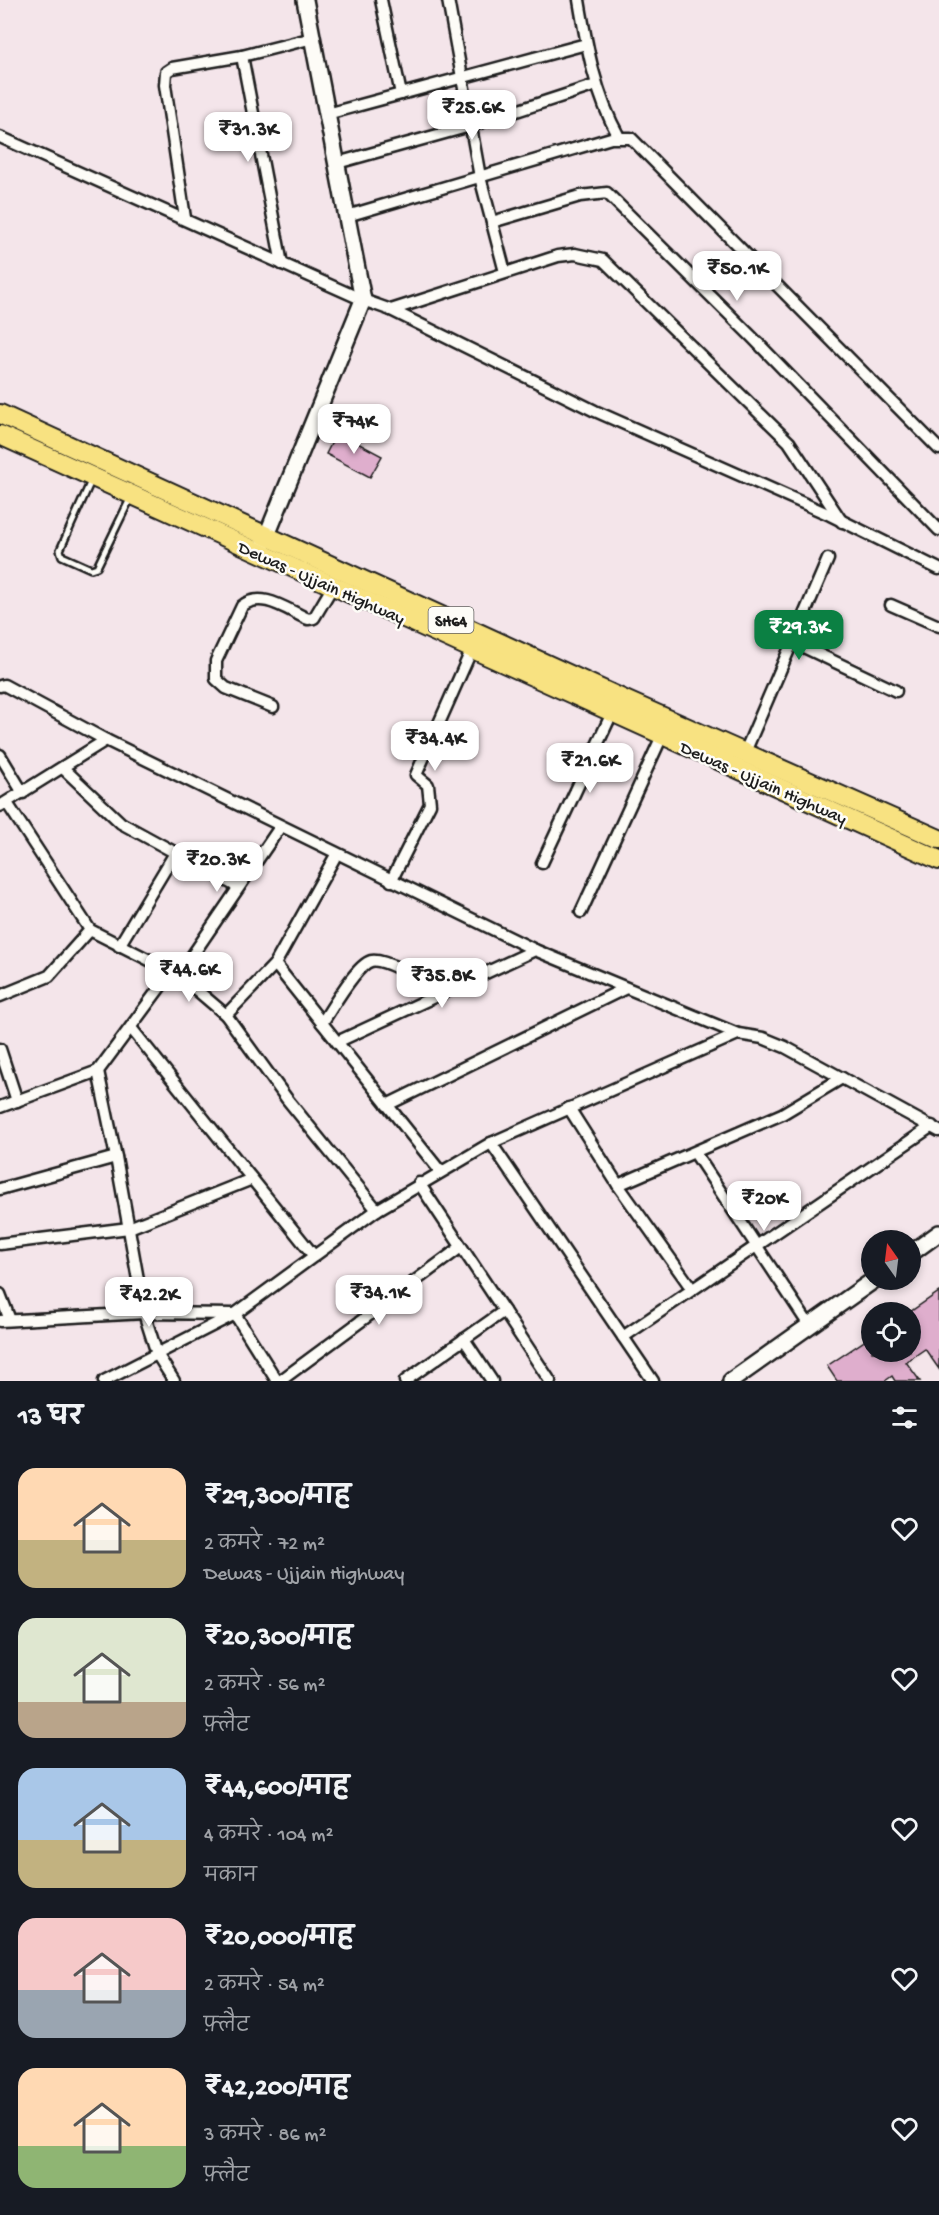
<!DOCTYPE html>
<html lang="hi">
<meta charset="utf-8">
<style>
:root{--surface:#171b24;--page:#20242c;--text:#f1f3f6;--muted:#9ea1a6;--accent:#0b8043}
body{margin:0;font-family:"Gochi Hand","Playpen Sans Deva",sans-serif;background:var(--page);color:var(--text);height:100vh;display:flex;flex-direction:column;font-size:22px;white-space:nowrap}
*{box-sizing:border-box;margin:0}
p{font-size:20px;color:var(--muted)}
.icon{flex:none;width:33px;height:33px;fill:none;stroke:currentColor;stroke-width:2;stroke-linecap:round;stroke-linejoin:round}
.map{position:relative;height:1381px;overflow:hidden}
.sheet{display:flex;flex-direction:column;background:var(--surface);flex:1}
.sheet>*{flex:none}
.needle{width:39px;rotate:346deg}
.tools{position:absolute;left:861px;top:1230px;display:grid;gap:12px}
.tools a{display:grid;place-items:center;width:60px;height:60px;border-radius:50%;background:var(--surface);box-shadow:0 3px 9px #0003;font-size:30px}
.price{position:absolute;translate:-50% -51px;padding:0 14px;border-radius:12px;background:#fff;color:#222;font-size:20px;line-height:39px;filter:drop-shadow(0 2px 3px #0008)}
.price::after{content:'';position:absolute;left:50%;top:36px;width:18px;height:14px;margin-left:-9px;background:inherit;clip-path:polygon(0 0,100% 0,50% 100%)}
.price.current{background:var(--accent);color:#fff}
ul{padding:0;list-style:none}
li{display:flex;align-items:center;gap:18px;height:150px;padding:0 18px}
li span{display:grid;place-items:center;flex:none;width:168px;height:120px;border-radius:18px;color:#555}
li>.icon{margin-inline-start:auto}
span .icon{width:72px;height:72px;fill:#fffc;stroke-width:1}
li b{font-size:26px}
h2{display:flex;justify-content:space-between;align-items:center;height:72px;padding:0 18px;font-size:26px}
.map>svg:first-child{display:block}
.building{fill:#dfaecd;stroke:#1c1c1c;stroke-width:1.5}
.lines{fill:none;stroke-linecap:round;stroke-linejoin:round}
.lane-casing{stroke:#1c1c1c;stroke-width:10}
.street-casing{stroke:#1c1c1c;stroke-width:15}
.secondary-casing{stroke:#1c1c1c;stroke-width:20}
.primary-casing{stroke:#1c1c1c;stroke-width:22}
.lane{stroke:#fdfcf7;stroke-width:5}
.street{stroke:#fdfcf7;stroke-width:10}
.secondary{stroke:#fdfcf7;stroke-width:15}
.primary{stroke:#f8e281;stroke-width:18}
.labels{text-anchor:middle;stroke-width:5;stroke-linejoin:round;paint-order:stroke}
.shield{fill:#fdfcf7;stroke:#605f5e;stroke-width:1.5}
.shield-label{font-size:16px;font-weight:bold;fill:#1c1c1c}
.street-label{font-size:18px;fill:#1c1c1c;stroke:#fdfcf7}
</style>
<div class="map">
<svg width="939" height="1381" viewBox="0 0 939 1381">
<rect width="100%" height="100%" fill="#f4e5ea"/>
<filter id="ink" filterUnits="userSpaceOnUse"><feTurbulence type="fractalNoise" baseFrequency=".0167" numOctaves="2"/><feDisplacementMap in="SourceGraphic" scale="12" xChannelSelector="R" yChannelSelector="G"/><feConvolveMatrix kernelMatrix="1 2 1 2 8 2 1 2 1" color-interpolation-filters="sRGB"/></filter>
<g filter="url(#ink)">
<g class="building">
<path d="M337,432L382,456L370,477L326,454Z"/>
<path d="M939,1292V1369L925,1349L906,1362L920,1381H895L892,1376L885,1381H837L827,1366L872,1336V1352H910V1312Z"/>
</g>
<g class="lines">
<defs>
<path id="lane" d="M91,481L60,550L62,556L91,569L97,567L131,497"/>
<g id="street">
<path d="M381,0L401,94"/>
<path d="M448,0L480,177L505,272"/>
<path d="M579,0C587,48 595,94 619,137"/>
<path d="M242,56L282,264"/>
<path d="M327,114L586,44"/>
<path d="M0,137L363,300L391,310L558,256L575,254L603,260L789,442L842,522"/>
<path d="M337,163L470,126L596,85"/>
<path d="M347,216L611,138H631L939,449"/>
<path d="M185,218L165,85L166,72L172,68L242,56L313,38"/>
<path d="M492,222L580,196L607,193L752,337L939,530"/>
<path d="M391,310L595,411L830,515L939,569"/>
<path d="M891,605L939,626"/>
<path d="M791,641L896,691"/>
<path d="M0,686L4,685L106,740"/>
<path d="M273,707L226,688L216,679V661L242,606C262,590 287,610 308,619L314,618L333,586"/>
<path d="M745,752L828,559"/>
<path d="M0,755L23,793"/>
<path d="M63,768L121,823L238,887"/>
<path d="M7,803L90,930L179,975L226,1015L287,1099L377,1210"/>
<path d="M0,806L106,740L535,950L738,1034"/>
<path d="M542,863L612,713"/>
<path d="M391,881L430,804L428,785L416,775L472,649"/>
<path d="M581,912L662,736"/>
<path d="M119,946L175,853"/>
<path d="M275,964L440,1171"/>
<path d="M179,975L280,827"/>
<path d="M0,996L49,976L90,930"/>
<path d="M226,1015L275,964L336,855"/>
<path d="M322,1023C331,1010 356,965 371,961C385,957 429,985 443,993"/>
<path d="M131,1028L314,1256"/>
<path d="M337,1042L535,950"/>
<path d="M0,1049L17,1101"/>
<path d="M387,1105L626,988"/>
<path d="M0,1107L98,1071"/>
<path d="M569,1108L618,1185L692,1289"/>
<path d="M695,1153L809,1325"/>
<path d="M116,1157L98,1071L172,971"/>
<path d="M618,1185L782,1114L842,1078"/>
<path d="M0,1189L116,1157L144,1313L157,1354L174,1381"/>
<path d="M0,1244L129,1228L252,1179"/>
<path d="M0,1294L10,1320"/>
<path d="M504,1311L550,1381"/>
<path d="M0,1321L144,1313L235,1314L277,1381"/>
<path d="M623,1337L932,1126"/>
<path d="M464,1339L492,1381"/>
<path d="M104,1381L235,1314L377,1210L491,1143"/>
<path d="M280,1381L461,1247"/>
<path d="M405,1381L504,1311L419,1183"/>
<path d="M653,1381L491,1143L738,1034L763,1038L785,1047L939,1131"/>
</g>
<g id="secondary">
<path d="M263,545L363,300L305,0"/>
<path d="M910,1254L939,1233"/>
<path d="M731,1381L874,1280"/>
</g>
<g id="primary">
<path d="M0,414L627,701L939,839"/>
<path d="M0,435L939,860"/>
</g>
</defs>
<use href="#lane" class="lane-casing"/>
<use href="#street" class="street-casing"/>
<use href="#secondary" class="secondary-casing"/>
<use href="#primary" class="primary-casing"/>
<use href="#lane" class="lane"/>
<use href="#street" class="street"/>
<use href="#secondary" class="secondary"/>
<use href="#primary" class="primary"/>
</g>
</g>
<g class="labels">
<rect class="shield" x="428.5" y="607" width="45" height="26" rx="4.5"/>
<g class="shield-label">
<text x="451" y="626">SH64</text>
</g>
<g class="street-label">
<text transform="translate(322 582) rotate(24)" y="6">Dewas - Ujjain Highway</text>
<text transform="translate(764 782) rotate(24)" y="6">Dewas - Ujjain Highway</text>
</g>
</g>
</svg>
<div class="tools">
<a><svg class="needle" viewBox="-14 -14 28 28"><path d="M0-13l5 13h-10z" fill="#e53935"/><path d="M0 13l5-13h-10z" fill="#9ea1a6"/></svg></a>
<a><svg class="icon" aria-label="locate" viewBox="0 0 24 24"><circle cx="12" cy="12" r="6"/><path d="M12 2v4M12 18v4M2 12h4M18 12h4"/></svg></a>
</div>
<b class="price" style="left:472px;top:141px">₹25.6K</b>
<b class="price" style="left:248px;top:163px">₹31.3K</b>
<b class="price" style="left:737px;top:302px">₹50.1K</b>
<b class="price" style="left:354px;top:455px">₹74K</b>
<b class="price current" style="left:799px;top:661px">₹29.3K</b>
<b class="price" style="left:435px;top:772px">₹34.4K</b>
<b class="price" style="left:590px;top:794px">₹21.6K</b>
<b class="price" style="left:217px;top:893px">₹20.3K</b>
<b class="price" style="left:189px;top:1003px">₹44.6K</b>
<b class="price" style="left:442px;top:1009px">₹35.8K</b>
<b class="price" style="left:764px;top:1232px">₹20K</b>
<b class="price" style="left:379px;top:1326px">₹34.1K</b>
<b class="price" style="left:149px;top:1328px">₹42.2K</b>
</div>
<section class="sheet">
<h2>13 घर<svg class="icon" aria-label="filters" viewBox="0 0 24 24"><path d="M4 7h16M4 17h16"/><circle cx="9" cy="7" r="2"/><circle cx="15" cy="17" r="2"/></svg></h2>
<ul>
<li><span style="background:linear-gradient(#ffd9b3 60%,#c2b280 0)"><svg class="icon" aria-label="home" viewBox="0 0 24 24"><path d="M3 11l9-7 9 7M6 9v11h12V9"/></svg></span><div><b>₹29,300/माह</b><p>2 कमरे · 72 m²</p><p>Dewas - Ujjain Highway</p></div><svg class="icon" aria-label="heart" viewBox="0 0 24 24"><path d="M12 20l-8-8c-3-5 5-10 8-4 3-6 11-1 8 4z"/></svg></li>
<li><span style="background:linear-gradient(#dfe7d0 70%,#b9a48a 0)"><svg class="icon" aria-label="home" viewBox="0 0 24 24"><path d="M3 11l9-7 9 7M6 9v11h12V9"/></svg></span><div><b>₹20,300/माह</b><p>2 कमरे · 56 m²</p><p>फ़्लैट</p></div><svg class="icon" aria-label="heart" viewBox="0 0 24 24"><path d="M12 20l-8-8c-3-5 5-10 8-4 3-6 11-1 8 4z"/></svg></li>
<li><span style="background:linear-gradient(#a9c7e8 60%,#c2b280 0)"><svg class="icon" aria-label="home" viewBox="0 0 24 24"><path d="M3 11l9-7 9 7M6 9v11h12V9"/></svg></span><div><b>₹44,600/माह</b><p>4 कमरे · 104 m²</p><p>मकान</p></div><svg class="icon" aria-label="heart" viewBox="0 0 24 24"><path d="M12 20l-8-8c-3-5 5-10 8-4 3-6 11-1 8 4z"/></svg></li>
<li><span style="background:linear-gradient(#f6c9c9 60%,#9aa5b1 0)"><svg class="icon" aria-label="home" viewBox="0 0 24 24"><path d="M3 11l9-7 9 7M6 9v11h12V9"/></svg></span><div><b>₹20,000/माह</b><p>2 कमरे · 54 m²</p><p>फ़्लैट</p></div><svg class="icon" aria-label="heart" viewBox="0 0 24 24"><path d="M12 20l-8-8c-3-5 5-10 8-4 3-6 11-1 8 4z"/></svg></li>
<li><span style="background:linear-gradient(#ffd9b3 65%,#8fb573 0)"><svg class="icon" aria-label="home" viewBox="0 0 24 24"><path d="M3 11l9-7 9 7M6 9v11h12V9"/></svg></span><div><b>₹42,200/माह</b><p>3 कमरे · 86 m²</p><p>फ़्लैट</p></div><svg class="icon" aria-label="heart" viewBox="0 0 24 24"><path d="M12 20l-8-8c-3-5 5-10 8-4 3-6 11-1 8 4z"/></svg></li>
</ul>
</section>
